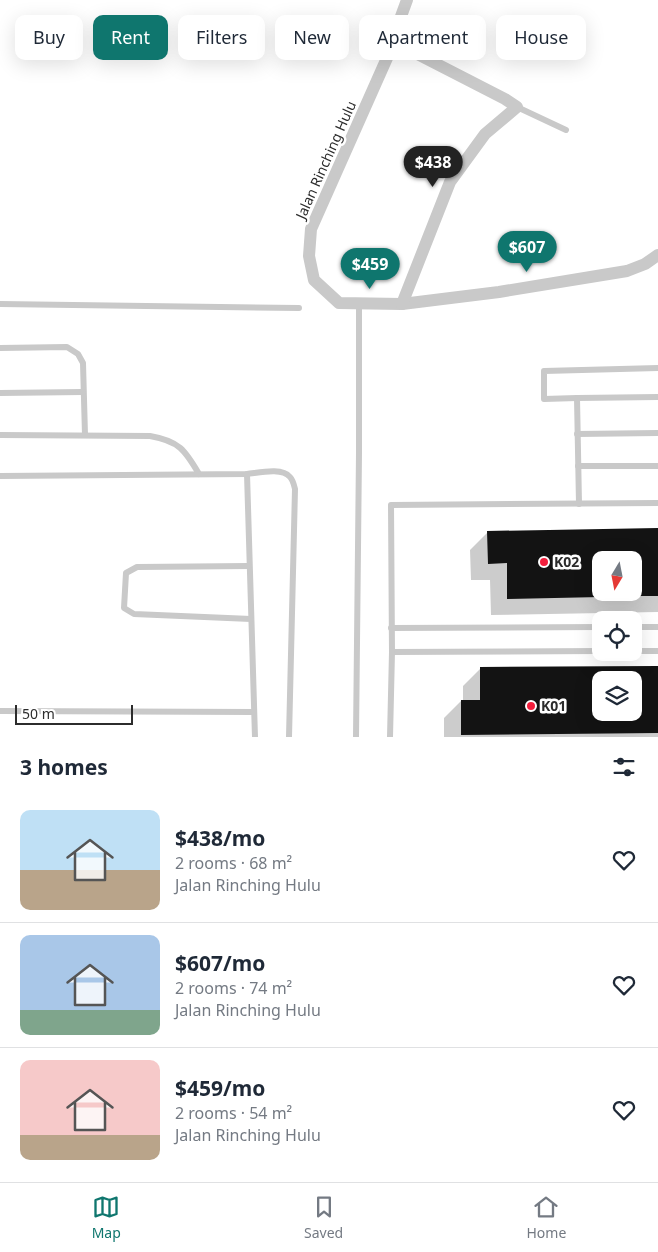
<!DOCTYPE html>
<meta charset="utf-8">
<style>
:root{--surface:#fff;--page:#f2f2f3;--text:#1f2937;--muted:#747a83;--line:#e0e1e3;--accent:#0f766e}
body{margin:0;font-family:"Noto Sans",sans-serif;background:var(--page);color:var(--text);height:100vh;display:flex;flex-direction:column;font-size:19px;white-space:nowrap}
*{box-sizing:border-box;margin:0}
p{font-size:16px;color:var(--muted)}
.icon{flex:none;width:28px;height:28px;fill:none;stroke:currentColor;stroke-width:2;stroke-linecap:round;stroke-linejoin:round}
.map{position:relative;height:737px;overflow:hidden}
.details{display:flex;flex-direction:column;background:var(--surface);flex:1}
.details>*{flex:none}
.hud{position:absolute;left:15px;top:15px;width:629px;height:45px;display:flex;gap:10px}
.needle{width:32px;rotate:190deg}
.fabs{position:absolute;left:592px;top:551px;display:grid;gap:10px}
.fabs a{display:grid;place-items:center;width:50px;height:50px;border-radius:10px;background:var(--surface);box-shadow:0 5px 20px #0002;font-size:25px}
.scale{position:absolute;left:15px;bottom:12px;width:118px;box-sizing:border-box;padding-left:5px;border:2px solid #2c2c2c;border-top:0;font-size:14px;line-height:18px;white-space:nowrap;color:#2c2c2c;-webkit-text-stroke:4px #fff;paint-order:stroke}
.price{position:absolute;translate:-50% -42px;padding:0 11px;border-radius:18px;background:var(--accent);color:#fff;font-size:16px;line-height:32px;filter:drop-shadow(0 1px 2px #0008)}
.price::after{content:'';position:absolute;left:50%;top:30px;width:15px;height:11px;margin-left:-8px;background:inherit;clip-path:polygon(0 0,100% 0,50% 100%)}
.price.active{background:#222;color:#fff}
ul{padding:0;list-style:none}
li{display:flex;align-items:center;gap:15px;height:125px;padding:0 20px}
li+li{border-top:1px solid var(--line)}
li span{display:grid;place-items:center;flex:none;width:140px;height:100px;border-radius:10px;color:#555}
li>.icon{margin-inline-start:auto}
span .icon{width:60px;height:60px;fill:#fffc;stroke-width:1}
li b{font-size:21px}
h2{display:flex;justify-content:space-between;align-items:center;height:60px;padding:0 20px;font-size:21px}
.pill{padding:0 18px;border-radius:10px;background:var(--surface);box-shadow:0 5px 20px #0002;font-size:18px;line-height:45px}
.pill.active{background:var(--accent);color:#fff}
.menu{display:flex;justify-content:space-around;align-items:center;height:70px;border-top:1px solid var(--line);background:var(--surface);font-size:14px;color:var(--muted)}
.menu a{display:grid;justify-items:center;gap:2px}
.menu .active{color:var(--accent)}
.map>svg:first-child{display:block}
.shadow{fill:#0003;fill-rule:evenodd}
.building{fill:#131313;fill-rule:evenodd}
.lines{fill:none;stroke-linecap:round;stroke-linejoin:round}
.service{stroke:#c9c9c9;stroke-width:6}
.minor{stroke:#c9c9c9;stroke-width:12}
.poi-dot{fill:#f21e3c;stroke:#fff;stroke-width:2}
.labels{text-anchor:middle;stroke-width:5;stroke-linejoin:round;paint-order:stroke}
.street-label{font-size:14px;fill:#2c2c2c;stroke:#fff}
.poi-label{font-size:14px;font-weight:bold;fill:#2c2c2c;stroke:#fff;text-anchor:start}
</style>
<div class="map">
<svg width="658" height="737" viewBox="0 0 658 737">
<rect width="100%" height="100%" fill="#fff"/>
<g class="shadow">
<path d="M658,529V612L491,615L490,580H471L470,550L487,533ZM601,560H634V592H601Z"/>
<path d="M658,667V737H444V718L461,701H463V686L480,669ZM601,680H634V712H601Z"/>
</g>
<g class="building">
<path d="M658,528V596H634V560H601V597L507,599V563L488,564L487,531Z"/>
<path d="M658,666V733L461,735V700H480V667ZM601,680H634V712H601Z"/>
</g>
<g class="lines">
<g class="service">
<path d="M517,107L566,130"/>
<path d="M0,304L299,308"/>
<path d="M0,348L67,347L78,354L83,363L85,435"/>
<path d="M0,393L83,392"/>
<path d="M577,398L544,399V371L658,368"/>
<path d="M577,434L658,433"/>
<path d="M0,435L150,436C179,441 185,450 199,474"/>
<path d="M578,466H658"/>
<path d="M247,474L255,737"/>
<path d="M0,476L247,474C258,473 282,467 290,477C293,480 294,485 295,489L289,737"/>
<path d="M579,504L577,398L658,397"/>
<path d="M249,566L137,567L126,573L124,608L134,614L251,619"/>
<path d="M634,627H658"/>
<path d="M391,628L601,627"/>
<path d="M634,651H658"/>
<path d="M392,652L601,651"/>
<path d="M0,711L254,712"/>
<path d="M356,737L359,453V303"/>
<path d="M390,737L392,652L391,505L658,503"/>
</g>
<g class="minor">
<path d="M407,0L392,41L387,58L311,229L309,256L314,280L339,303L402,304L499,292L627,271L645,264L658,255"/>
<path d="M392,41L505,99L517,107L485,134L450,182L402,304"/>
</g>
</g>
<g class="poi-dot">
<circle cx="544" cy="562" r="5"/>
<circle cx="531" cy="706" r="5"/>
</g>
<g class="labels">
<g class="street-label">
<text transform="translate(326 160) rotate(-66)" y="5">Jalan Rinching Hulu</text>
</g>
<g class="poi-label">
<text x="554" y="567">K02</text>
<text x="541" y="711">K01</text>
</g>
</g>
</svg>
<div class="fabs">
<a><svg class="needle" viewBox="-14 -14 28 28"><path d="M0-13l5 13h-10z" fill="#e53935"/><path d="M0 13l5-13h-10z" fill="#747a83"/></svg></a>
<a><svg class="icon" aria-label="locate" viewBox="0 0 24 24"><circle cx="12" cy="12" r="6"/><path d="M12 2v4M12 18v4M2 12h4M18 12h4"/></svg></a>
<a><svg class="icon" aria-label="layers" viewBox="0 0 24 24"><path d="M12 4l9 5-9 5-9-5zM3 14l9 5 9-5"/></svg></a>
</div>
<div class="scale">50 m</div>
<b class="price active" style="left:433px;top:188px">$438</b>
<b class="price" style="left:527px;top:273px">$607</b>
<b class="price" style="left:370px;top:290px">$459</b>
<div class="hud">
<a class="pill">Buy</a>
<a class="pill active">Rent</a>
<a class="pill">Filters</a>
<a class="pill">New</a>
<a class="pill">Apartment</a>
<a class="pill">House</a>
</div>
</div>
<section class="details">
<h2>3 homes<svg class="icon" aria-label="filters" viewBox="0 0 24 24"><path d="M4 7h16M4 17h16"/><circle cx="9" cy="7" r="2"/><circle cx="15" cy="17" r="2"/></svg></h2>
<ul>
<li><span style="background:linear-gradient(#bfe0f5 60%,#b9a48a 0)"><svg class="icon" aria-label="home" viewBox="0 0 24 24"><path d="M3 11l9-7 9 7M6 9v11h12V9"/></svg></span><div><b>$438/mo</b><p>2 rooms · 68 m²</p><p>Jalan Rinching Hulu</p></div><svg class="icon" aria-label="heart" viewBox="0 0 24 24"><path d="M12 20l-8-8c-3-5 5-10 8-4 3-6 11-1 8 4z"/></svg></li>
<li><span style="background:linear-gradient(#a9c7e8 75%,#7fa58c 0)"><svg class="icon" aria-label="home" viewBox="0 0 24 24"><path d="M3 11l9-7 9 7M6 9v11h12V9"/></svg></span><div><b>$607/mo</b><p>2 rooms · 74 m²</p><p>Jalan Rinching Hulu</p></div><svg class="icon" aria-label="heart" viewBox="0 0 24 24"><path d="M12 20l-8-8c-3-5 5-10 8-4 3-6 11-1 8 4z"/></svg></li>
<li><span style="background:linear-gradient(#f6c9c9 75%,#b9a48a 0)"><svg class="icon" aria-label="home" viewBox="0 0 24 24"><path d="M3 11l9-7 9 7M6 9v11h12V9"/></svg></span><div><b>$459/mo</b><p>2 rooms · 54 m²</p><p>Jalan Rinching Hulu</p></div><svg class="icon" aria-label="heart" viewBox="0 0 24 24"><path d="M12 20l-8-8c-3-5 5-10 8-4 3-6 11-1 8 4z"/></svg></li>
</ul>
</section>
<nav class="menu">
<a class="active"><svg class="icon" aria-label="map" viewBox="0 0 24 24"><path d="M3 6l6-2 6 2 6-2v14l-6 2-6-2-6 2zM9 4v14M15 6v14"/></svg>Map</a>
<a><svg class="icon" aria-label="saved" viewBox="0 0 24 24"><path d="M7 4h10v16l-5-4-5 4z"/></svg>Saved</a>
<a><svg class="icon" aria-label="home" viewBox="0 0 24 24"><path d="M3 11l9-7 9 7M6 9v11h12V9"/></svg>Home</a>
</nav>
